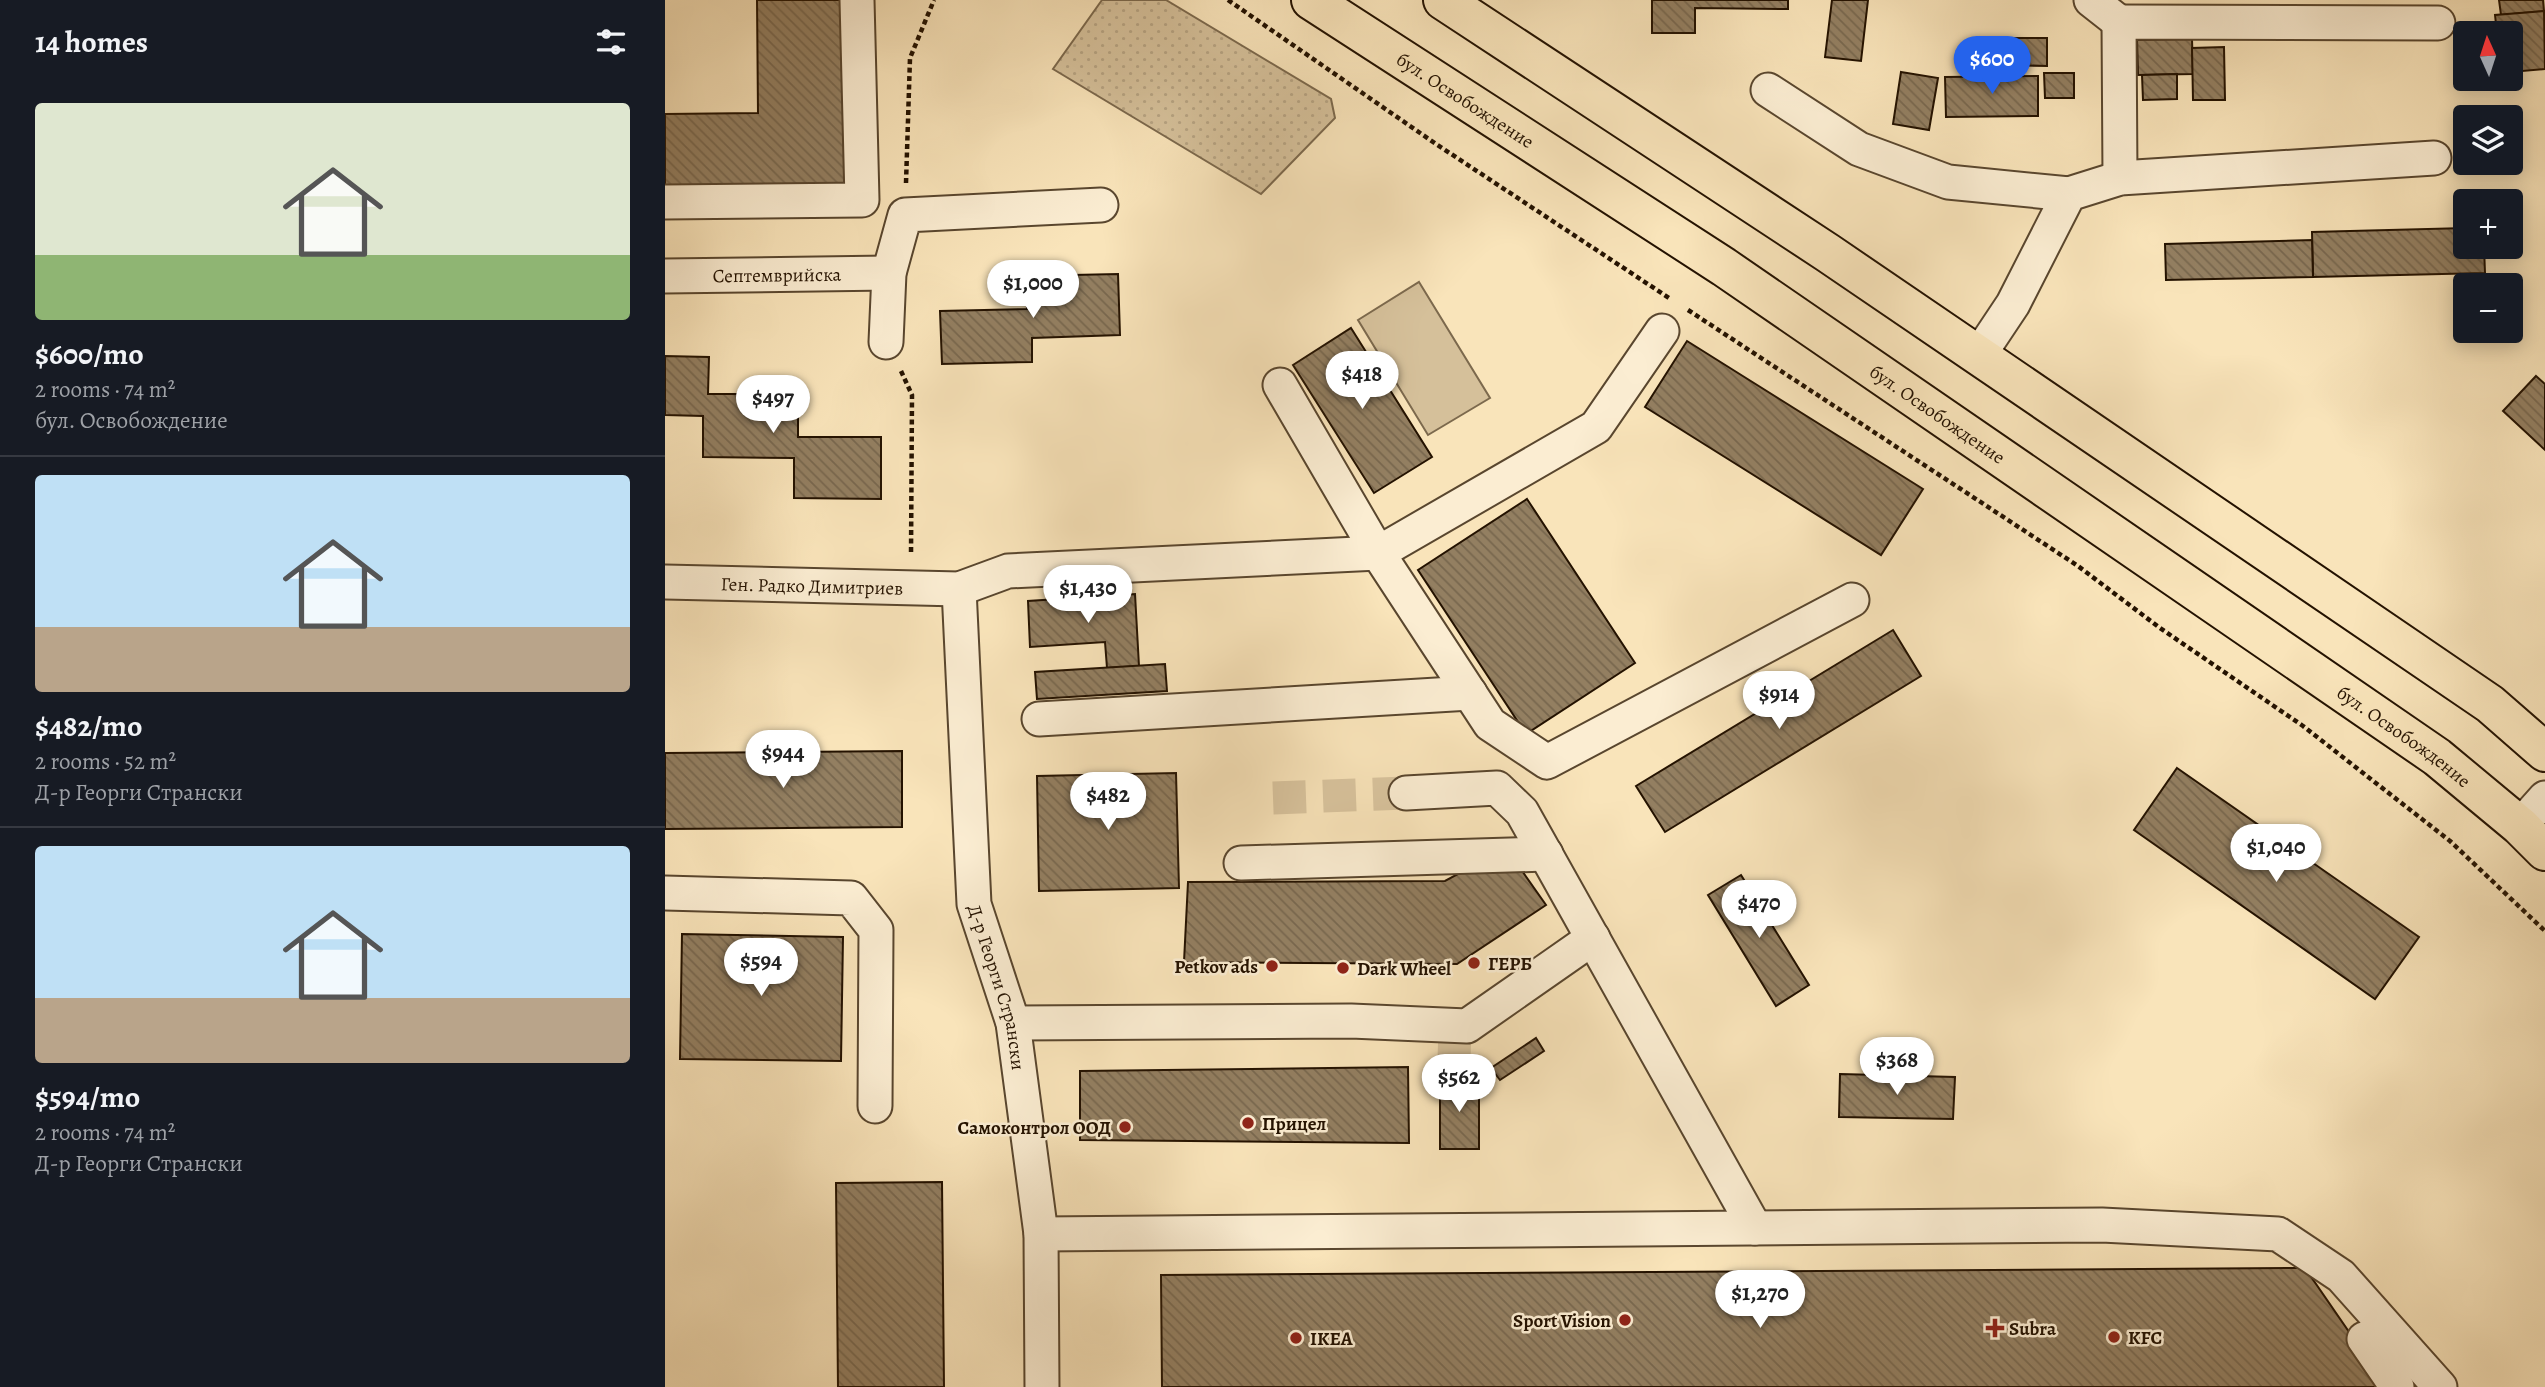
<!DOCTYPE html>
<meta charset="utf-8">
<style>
:root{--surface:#171b24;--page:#20242c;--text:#f1f3f6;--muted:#9ea1a6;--line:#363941;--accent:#2563eb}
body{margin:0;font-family:Alegreya,serif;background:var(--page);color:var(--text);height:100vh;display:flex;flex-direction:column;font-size:26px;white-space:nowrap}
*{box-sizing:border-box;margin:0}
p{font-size:23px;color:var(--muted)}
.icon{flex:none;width:38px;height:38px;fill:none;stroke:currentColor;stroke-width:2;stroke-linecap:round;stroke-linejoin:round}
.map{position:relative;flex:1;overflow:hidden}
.panel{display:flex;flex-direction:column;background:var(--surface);width:665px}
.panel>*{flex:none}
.needle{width:46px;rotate:357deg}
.buttons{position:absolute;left:1788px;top:21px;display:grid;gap:14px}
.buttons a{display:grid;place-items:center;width:70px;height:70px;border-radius:7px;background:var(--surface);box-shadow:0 4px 18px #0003;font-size:35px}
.price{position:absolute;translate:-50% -60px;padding:0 16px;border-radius:24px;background:#fff;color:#222;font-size:23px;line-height:46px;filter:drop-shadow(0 2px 4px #0008)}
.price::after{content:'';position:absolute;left:50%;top:42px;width:21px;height:16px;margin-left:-10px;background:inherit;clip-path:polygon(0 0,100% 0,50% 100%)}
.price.selected{background:var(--accent);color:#fff}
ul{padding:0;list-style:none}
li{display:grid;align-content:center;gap:14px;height:371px;padding:0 35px}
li+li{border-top:2px solid var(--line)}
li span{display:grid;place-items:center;height:217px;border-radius:7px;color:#555}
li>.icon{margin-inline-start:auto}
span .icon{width:126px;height:126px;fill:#fffc;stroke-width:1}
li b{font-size:30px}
h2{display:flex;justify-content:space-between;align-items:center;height:84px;padding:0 35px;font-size:30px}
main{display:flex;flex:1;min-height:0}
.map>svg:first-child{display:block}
.grass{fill:#d5c09a;stroke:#7c694d;stroke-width:2}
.park{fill:url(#park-dots);stroke:#7c694d;stroke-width:2}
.building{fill:url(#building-back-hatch);stroke:#241200;stroke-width:2}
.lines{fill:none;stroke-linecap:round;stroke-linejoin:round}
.minor-tunnel{stroke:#d9c49e;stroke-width:33;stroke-dasharray:33 17;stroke-linecap:butt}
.minor-casing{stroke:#59462e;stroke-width:37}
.major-casing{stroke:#241200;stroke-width:42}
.path{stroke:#241200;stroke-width:4.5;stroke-dasharray:5 3.5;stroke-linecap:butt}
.minor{stroke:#fbedd2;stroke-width:33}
.major{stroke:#f9e4ba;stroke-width:38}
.poi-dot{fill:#8f2418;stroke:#fbedd2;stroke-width:2.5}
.labels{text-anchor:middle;stroke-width:5;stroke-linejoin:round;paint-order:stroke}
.street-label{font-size:19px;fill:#241200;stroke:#fbedd2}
.poi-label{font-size:19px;font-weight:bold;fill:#241200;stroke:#fbedd2;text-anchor:start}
</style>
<main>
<section class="panel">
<h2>14 homes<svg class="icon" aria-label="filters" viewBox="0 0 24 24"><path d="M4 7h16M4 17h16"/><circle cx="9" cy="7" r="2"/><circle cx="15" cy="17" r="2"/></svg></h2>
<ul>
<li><span style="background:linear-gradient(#dfe7d0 70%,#8fb573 0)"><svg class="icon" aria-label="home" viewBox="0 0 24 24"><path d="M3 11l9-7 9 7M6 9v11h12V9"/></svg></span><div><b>$600/mo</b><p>2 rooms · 74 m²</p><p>бул. Освобождение</p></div></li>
<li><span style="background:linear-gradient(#bfe0f5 70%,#b9a48a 0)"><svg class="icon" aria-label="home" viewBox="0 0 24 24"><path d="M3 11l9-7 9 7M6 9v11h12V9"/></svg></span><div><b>$482/mo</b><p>2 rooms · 52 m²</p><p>Д-р Георги Странски</p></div></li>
<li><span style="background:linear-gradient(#bfe0f5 70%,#b9a48a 0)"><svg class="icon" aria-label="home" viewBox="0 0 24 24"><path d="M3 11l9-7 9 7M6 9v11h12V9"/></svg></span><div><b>$594/mo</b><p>2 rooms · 74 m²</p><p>Д-р Георги Странски</p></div></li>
</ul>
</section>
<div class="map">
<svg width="1880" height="1387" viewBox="0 0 1880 1387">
<defs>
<pattern id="park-dots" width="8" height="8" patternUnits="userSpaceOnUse" patternTransform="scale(1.75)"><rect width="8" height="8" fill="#d5c09a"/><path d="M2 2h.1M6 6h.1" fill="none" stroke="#b7a483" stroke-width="1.8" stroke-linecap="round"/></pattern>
<pattern id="building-back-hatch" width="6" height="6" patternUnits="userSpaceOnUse" patternTransform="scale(1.75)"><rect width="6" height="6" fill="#937f61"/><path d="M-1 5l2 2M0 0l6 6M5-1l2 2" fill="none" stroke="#78674e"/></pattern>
</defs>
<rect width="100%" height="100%" fill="#f9e4ba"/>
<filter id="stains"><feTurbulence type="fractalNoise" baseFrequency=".00286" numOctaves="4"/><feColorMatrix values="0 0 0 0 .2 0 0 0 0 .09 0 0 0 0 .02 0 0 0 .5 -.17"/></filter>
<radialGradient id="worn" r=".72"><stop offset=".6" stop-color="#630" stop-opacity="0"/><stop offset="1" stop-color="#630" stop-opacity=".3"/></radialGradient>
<path class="grass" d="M754,282L825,398L763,435L693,320Z"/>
<path class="park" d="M437,0H501L666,99L670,118L596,194L388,69Z"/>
<g class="building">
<path d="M92,0H183L186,186L0,188V114L93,113Z"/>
<path d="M987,0H1123V9L1030,8V33H987Z"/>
<path d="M1167,0H1203L1196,61L1160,57Z"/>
<path d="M1834,0H1878L1879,11L1836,15Z"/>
<path d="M1879,11L1880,69L1846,72V33H1832L1830,15Z"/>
<path d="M1342,38H1382V66L1342,65Z"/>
<path d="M1527,39L1528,74L1473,75L1472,40Z"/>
<path d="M1559,47L1560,100H1528L1527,48Z"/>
<path d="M1236,72L1273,78L1264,130L1228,124Z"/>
<path d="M1379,73H1409V98H1380Z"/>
<path d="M1512,74V99L1478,100L1477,75Z"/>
<path d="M1373,76V116L1281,117L1280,77Z"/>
<path d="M1801,228V247H1819L1820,273L1648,277L1647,232Z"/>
<path d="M1647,240L1648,277L1501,280L1500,244Z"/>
<path d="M453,274L455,335L367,338V362L277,364L275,311L362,309L361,276Z"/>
<path d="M686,328L767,457L709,493L628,365Z"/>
<path d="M1022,341L1258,489L1216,555L980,407Z"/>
<path d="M0,356L44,357L43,394H133V437H216V499L129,498V458L38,457V416L0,415Z"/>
<path d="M1871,376L1880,384V450L1838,411Z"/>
<path d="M862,499L970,663L861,734L753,570Z"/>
<path d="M470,594L474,666L442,668L440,642L365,647L363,601Z"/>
<path d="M1228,630L1256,676L1000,832L971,786Z"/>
<path d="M500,664L502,691L372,699L370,672Z"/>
<path d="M237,751V827L0,829V753Z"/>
<path d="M1512,768L1754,937L1710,999L1469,830Z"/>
<path d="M511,773L514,888L374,891L372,776Z"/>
<path d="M841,848L881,905L792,964L519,962L523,882L780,881Z"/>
<path d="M1076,875L1144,985L1111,1006L1043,895Z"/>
<path d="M17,934L178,937L176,1061L15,1059Z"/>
<path d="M871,1038L879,1051L835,1080L826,1068Z"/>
<path d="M743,1067L744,1143L415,1140V1071Z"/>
<path d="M1175,1074L1290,1077L1288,1119L1174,1117Z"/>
<rect x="775" y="1079" width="39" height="70"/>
<path d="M277,1182L279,1387H173L171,1183Z"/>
<path d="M1640,1268L1722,1387H497L496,1275Z"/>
</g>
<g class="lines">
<g class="minor-tunnel">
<path d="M608,798L741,793"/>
<path d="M789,1061L790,1026"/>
</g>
<defs>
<g id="minor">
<path d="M1426,0L1454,22"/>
<path d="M1103,90L1194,149L1283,182L1404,194"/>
<path d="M1455,178L1454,22L1773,23"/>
<path d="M0,202L197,200L192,0"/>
<path id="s1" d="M0,276L224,273"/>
<path d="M221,342L224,273L240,215L436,205"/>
<path d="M1314,355L1348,304L1404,194L1455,178L1769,158"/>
<path d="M615,385L713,553L825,724L882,762L1187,600"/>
<path id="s2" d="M0,582L294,589L343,571L713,553L931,427L997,331"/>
<path id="s3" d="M294,589L309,904L348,1023L376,1234L377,1387"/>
<path d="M374,719L805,693"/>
<path d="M741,793L832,788L857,812L1090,1228"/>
<path d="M1855,826L1880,798"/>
<path d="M576,863L881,854"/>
<path d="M0,893L186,898L211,930L210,1106"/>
<path d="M348,1023L686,1021L802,1026L928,938"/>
<path d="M376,1234L1437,1225L1613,1234L1676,1276L1775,1387"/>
<path d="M1699,1339L1732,1387"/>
</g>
<g id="major">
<path id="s4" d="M646,0L1059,267L1772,757L1855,826L1880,851"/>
<path d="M778,0L1163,253L1825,704L1880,752"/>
</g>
</defs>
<use href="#minor" class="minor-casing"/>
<use href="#major" class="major-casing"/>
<g class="path">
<path d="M563,0L771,144L1004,298"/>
<path d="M241,183L245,58L269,0"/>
<path d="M1023,310L1413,566L1495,628L1638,726L1785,841L1880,931"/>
<path d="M236,371L247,395L246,555"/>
</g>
<use href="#minor" class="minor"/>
<use href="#major" class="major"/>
</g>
<g class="poi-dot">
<circle cx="809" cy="963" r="7"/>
<circle cx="607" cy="966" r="7"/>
<circle cx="678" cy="968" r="7"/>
<circle cx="583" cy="1123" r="7"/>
<circle cx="460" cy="1127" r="7"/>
<circle cx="960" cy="1320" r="7"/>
<path d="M1326.5 1317.5h7v7h7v7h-7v7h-7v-7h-7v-7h7z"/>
<circle cx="1449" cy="1337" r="7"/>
<circle cx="631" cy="1338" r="7"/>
</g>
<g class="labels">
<g class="street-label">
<text dy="7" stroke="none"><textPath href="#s4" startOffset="184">бул. Освобождение</textPath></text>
<text dy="7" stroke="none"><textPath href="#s1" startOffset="112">Септемврийска</textPath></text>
<text dy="7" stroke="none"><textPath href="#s4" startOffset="751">бул. Освобождение</textPath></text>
<text dy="7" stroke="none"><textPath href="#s2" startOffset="147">Ген. Радко Димитриев</textPath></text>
<text dy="7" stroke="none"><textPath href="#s4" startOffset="1318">бул. Освобождение</textPath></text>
<text dy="7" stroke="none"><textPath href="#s3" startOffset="402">Д-р Георги Странски</textPath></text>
</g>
<g class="poi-label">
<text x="823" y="970">ГЕРБ</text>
<text x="593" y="973" text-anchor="end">Petkov ads</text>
<text x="692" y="975">Dark Wheel</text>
<text x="597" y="1130">Прицел</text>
<text x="446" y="1134" text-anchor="end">Самоконтрол ООД</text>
<text x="946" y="1327" text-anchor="end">Sport Vision</text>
<text x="1344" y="1335">Subra</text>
<text x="1463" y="1344">KFC</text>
<text x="645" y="1345">IKEA</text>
</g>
</g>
<rect width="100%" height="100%" filter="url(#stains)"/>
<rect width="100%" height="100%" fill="url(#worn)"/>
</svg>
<div class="buttons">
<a><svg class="needle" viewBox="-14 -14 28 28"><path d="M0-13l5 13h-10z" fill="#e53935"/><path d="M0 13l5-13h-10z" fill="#9ea1a6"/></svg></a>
<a><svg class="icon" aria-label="layers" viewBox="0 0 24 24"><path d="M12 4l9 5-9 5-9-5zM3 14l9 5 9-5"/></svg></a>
<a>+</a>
<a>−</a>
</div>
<b class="price selected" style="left:1327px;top:96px">$600</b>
<b class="price" style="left:368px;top:320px">$1,000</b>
<b class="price" style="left:697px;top:411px">$418</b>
<b class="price" style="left:108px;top:435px">$497</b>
<b class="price" style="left:423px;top:625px">$1,430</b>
<b class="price" style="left:1114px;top:731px">$914</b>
<b class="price" style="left:118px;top:790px">$944</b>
<b class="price" style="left:443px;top:832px">$482</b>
<b class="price" style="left:1611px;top:884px">$1,040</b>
<b class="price" style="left:1094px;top:940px">$470</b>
<b class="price" style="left:96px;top:998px">$594</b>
<b class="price" style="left:1232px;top:1097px">$368</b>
<b class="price" style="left:794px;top:1114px">$562</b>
<b class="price" style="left:1095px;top:1330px">$1,270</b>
</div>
</main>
